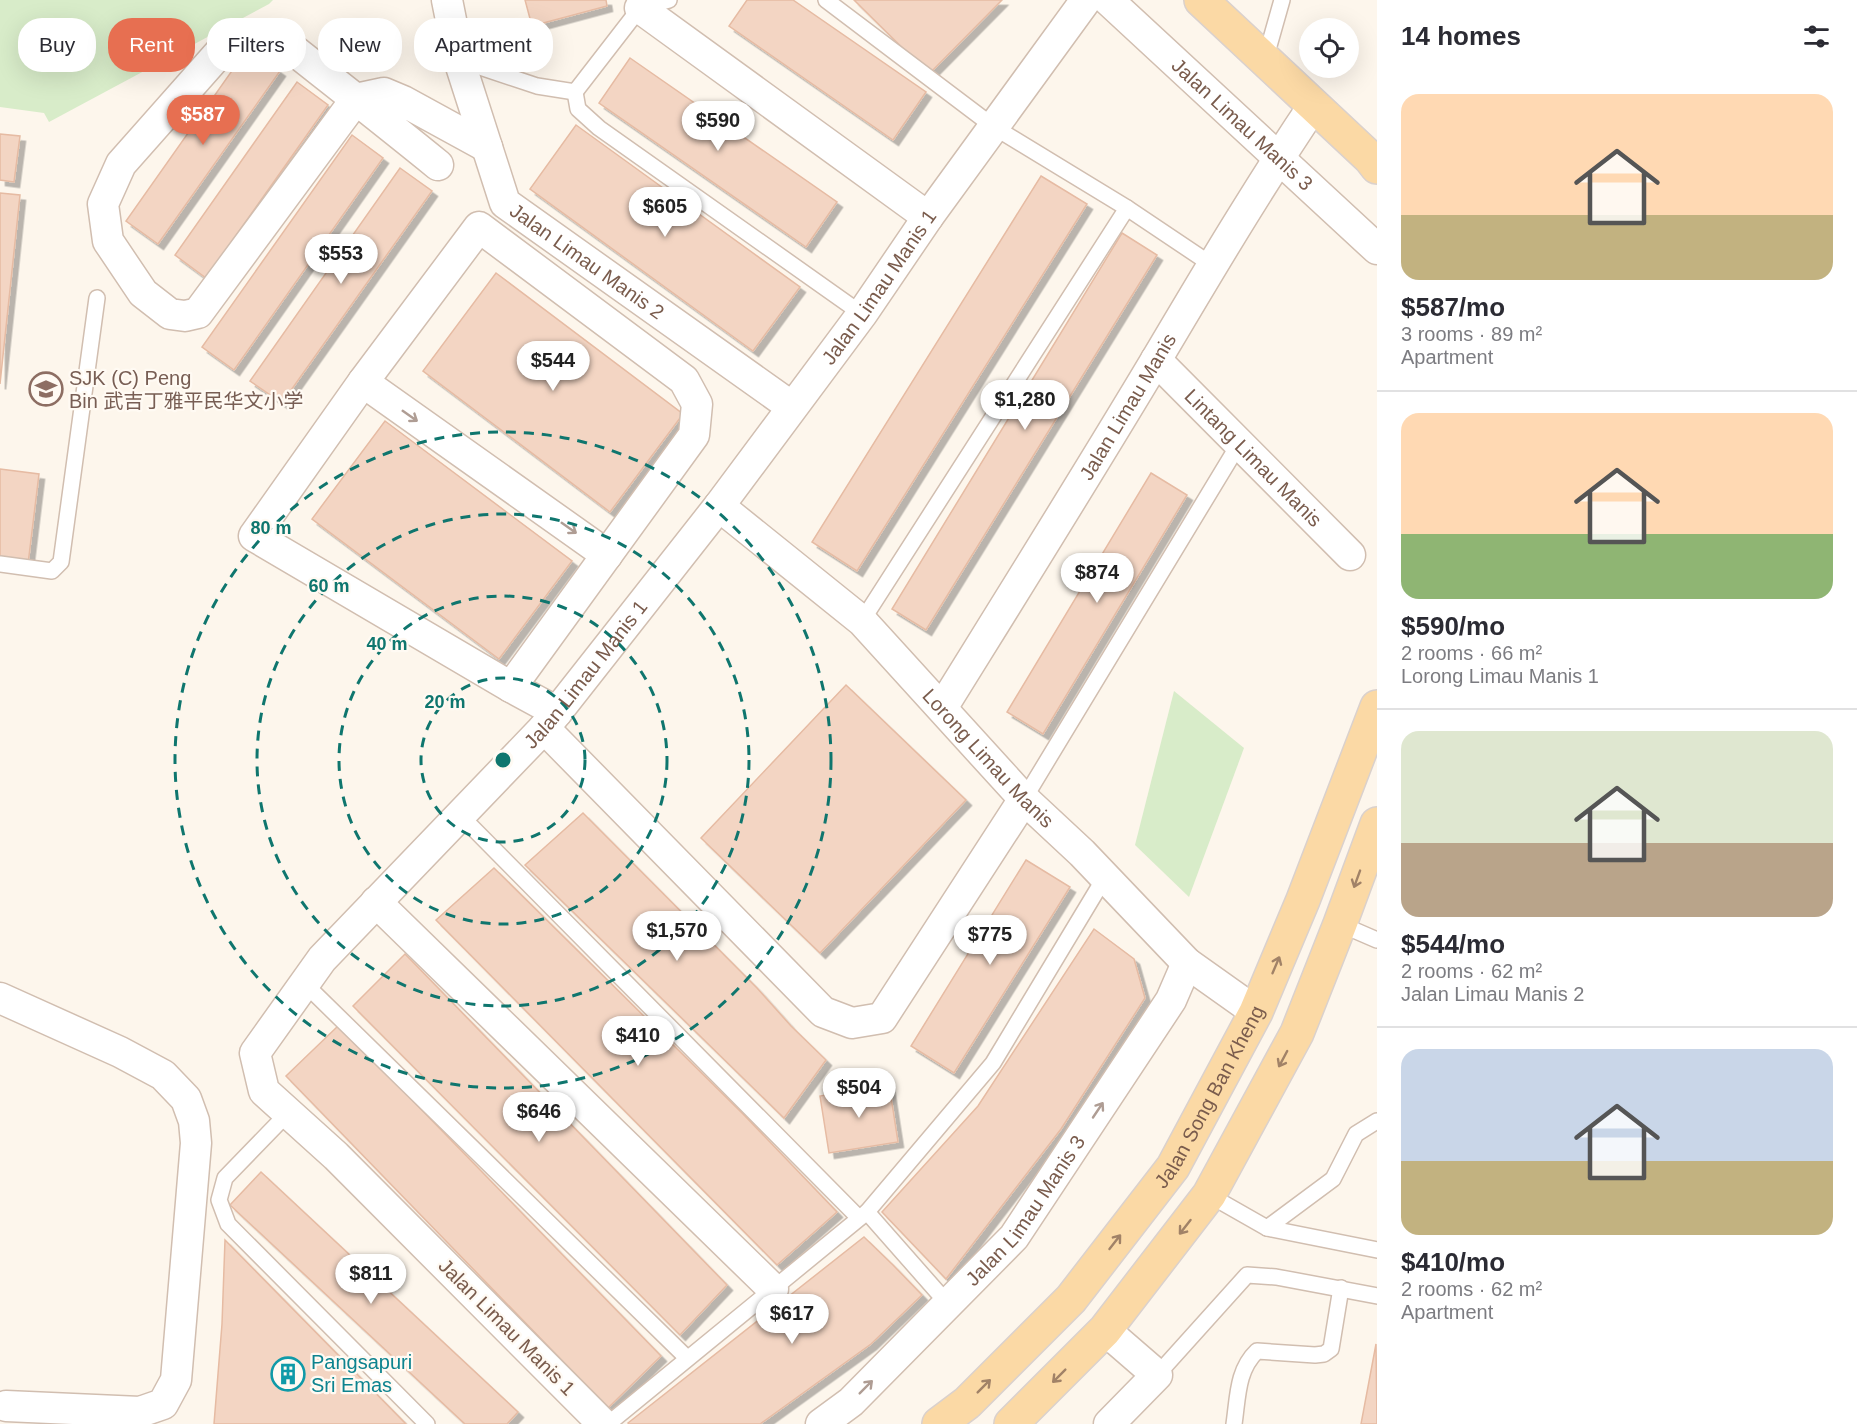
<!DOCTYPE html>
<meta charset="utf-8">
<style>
:root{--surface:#fff;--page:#f2f2f3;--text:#2b2b33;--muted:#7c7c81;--line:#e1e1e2;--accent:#e76f51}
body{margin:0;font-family:Arial,"Noto Sans SC",sans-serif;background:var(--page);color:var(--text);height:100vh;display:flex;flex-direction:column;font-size:22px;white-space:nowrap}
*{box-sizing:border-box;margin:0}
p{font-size:20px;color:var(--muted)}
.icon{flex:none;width:33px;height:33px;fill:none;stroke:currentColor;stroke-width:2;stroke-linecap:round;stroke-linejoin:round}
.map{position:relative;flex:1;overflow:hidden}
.details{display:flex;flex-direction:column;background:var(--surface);width:480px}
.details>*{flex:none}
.hud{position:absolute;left:18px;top:18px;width:570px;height:54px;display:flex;gap:12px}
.buttons{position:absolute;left:1299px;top:18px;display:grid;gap:12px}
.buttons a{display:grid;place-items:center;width:60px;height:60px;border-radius:50%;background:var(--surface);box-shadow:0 6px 24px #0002;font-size:30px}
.price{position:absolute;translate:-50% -51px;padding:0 14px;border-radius:21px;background:#fff;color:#222;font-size:20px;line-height:39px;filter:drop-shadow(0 2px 3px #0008)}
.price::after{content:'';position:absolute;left:50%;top:36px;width:18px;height:14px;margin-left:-9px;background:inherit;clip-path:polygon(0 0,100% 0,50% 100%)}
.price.active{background:var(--accent);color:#fff}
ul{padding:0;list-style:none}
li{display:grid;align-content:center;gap:12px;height:318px;padding:0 24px}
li+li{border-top:2px solid var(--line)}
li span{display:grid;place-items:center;height:186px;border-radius:18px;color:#555}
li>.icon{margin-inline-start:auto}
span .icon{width:108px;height:108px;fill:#fffc;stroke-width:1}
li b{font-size:26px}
h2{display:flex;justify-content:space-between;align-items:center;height:72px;padding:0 24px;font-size:26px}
.chip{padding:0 21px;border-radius:24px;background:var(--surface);box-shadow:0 6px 24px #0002;font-size:21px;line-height:54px}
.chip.active{background:var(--accent);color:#fff}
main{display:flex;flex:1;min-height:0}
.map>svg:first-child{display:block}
.green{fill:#d8ecc9}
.building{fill:#f3d5c3;stroke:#e6bba3;stroke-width:1.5;filter:url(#shadow)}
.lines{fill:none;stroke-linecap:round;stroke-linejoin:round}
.service-casing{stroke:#d1beb0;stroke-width:18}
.minor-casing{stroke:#d1beb0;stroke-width:33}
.primary-casing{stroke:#dad1cd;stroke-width:36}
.service{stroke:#fff;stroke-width:15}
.minor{stroke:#fff;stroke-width:30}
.primary{stroke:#fbd9a5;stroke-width:33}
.oneway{stroke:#af9d94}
.oneway2{stroke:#a18267}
.ring{fill:none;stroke:#0f766e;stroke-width:3;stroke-dasharray:10 8}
.labels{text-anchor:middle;stroke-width:4.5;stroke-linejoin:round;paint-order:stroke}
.street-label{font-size:20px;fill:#7a5c4d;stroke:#fffaf3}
.education-label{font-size:20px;fill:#785e54;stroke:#fffaf3;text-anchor:start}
.culture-label{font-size:20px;fill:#0d838f;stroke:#fffaf3;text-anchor:start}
.centre{fill:#0f766e;stroke:#fffaf3;stroke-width:3}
.ring-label{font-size:18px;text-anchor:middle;font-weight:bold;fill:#0f766e;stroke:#fffaf3;stroke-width:4.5;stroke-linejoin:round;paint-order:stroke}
</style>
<main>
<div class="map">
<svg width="1377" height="1424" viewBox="0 0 1377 1424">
<defs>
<filter id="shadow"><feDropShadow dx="5.5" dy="5.5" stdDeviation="0" flood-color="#0004"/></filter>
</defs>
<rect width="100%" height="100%" fill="#fdf6ec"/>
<g class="green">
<path d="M0,0H273L269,4L49,122L44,113L0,107Z"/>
<path d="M1174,691L1244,748L1189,897L1135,845Z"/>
</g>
<g class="building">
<path d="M525,0H606L607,6L532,26Z"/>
<path d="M747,0H793L926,92L893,140L729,26Z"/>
<path d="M854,0H1002L929,74Z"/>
<path d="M248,48L280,71L158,244L126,221Z"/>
<path d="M630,58L837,202L806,247L599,103Z"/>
<path d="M297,82L328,105L206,278L175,255Z"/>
<path d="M576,125L800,287L753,351L530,189Z"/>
<path d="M0,134L20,136L14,182L0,180Z"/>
<path d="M352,135L383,158L234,370L202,347Z"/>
<path d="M400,168L432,191L282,403L250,381Z"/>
<path d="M1041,176L1087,204L857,571L812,542Z"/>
<path d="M0,193L20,195L0,384Z"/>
<path d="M1122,233L1157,255L926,630L892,609Z"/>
<path d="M496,273L683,414L610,512L423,371Z"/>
<path d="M385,421L572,561L499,659L312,519Z"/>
<path d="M0,469L39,474L28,564L0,561Z"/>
<path d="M1151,473L1187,495L1043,734L1007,712Z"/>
<path d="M846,685L966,800L820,953L701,838Z"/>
<path d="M583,813L757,988L791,1026L826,1060L784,1118L525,865Z"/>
<path d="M1026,860L1070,887L954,1073L911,1046Z"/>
<path d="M494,868L743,1114L837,1212L777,1265L436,920Z"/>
<path d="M1094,929L1134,959L1145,998L1061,1129L946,1279L882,1212L978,1106Z"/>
<path d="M405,954L727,1285L680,1335L353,1006Z"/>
<path d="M339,1025L661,1356L608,1408L286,1076Z"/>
<path d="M889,1084L898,1142L829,1153L820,1096Z"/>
<path d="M261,1172L518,1412L507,1424H465L230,1205Z"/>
<path d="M864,1237L893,1265L922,1295L871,1344L760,1424H629L628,1423Z"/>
<path d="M225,1240L406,1424H214L222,1324Z"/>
<path d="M1376,1344L1377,1424H1361Z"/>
</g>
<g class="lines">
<defs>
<g id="service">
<path d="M826,0L994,127L1127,208"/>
<path d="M459,60L537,86L575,92L640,8L669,0"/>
<path d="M1265,60L1282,0"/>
<path d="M575,92L578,109L599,128L862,314"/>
<path d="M0,564L52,571L61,562L97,298"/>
<path d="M862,621L1127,208L1212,265"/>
<path d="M1024,799L1239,444"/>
<path d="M460,815L859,1218"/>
<path d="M1340,924L1377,940"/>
<path d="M305,984L687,1358"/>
<path d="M288,1113L225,1178L219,1200L228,1224L427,1424"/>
<path d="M1209,1195L1267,1228L1377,1250"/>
<path d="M867,1212L948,1304"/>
<path d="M1267,1228L1333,1179L1356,1134L1377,1121"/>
<path d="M1157,1375L1247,1275L1276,1277L1377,1296"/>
<path d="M608,1424L867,1212L993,1063L1105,877"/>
<path d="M1234,1424C1238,1397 1237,1370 1257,1351L1315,1355L1324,1354L1331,1349L1341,1288"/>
</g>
<g id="minor">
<path id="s1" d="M447,0L459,60L505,203L792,407"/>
<path id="s2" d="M1108,0L1377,249"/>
<path d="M640,8L928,217"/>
<path d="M438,165C384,121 330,79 276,36L229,42L121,164L103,204L108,241L143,293L170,314L185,316L198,313L356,99L384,93L403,101L487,147"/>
<path d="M479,227L684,380L697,404L694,435L511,687L254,536L363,382Z"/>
<path id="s3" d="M1156,360L1350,555"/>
<path d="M363,382L607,555"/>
<path id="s4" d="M719,506L862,621L1024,799L1082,853L1187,963L1256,1012"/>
<path d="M511,687L557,712"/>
<path id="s5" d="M942,708C1014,592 1086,477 1156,360C1207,274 1258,188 1314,105"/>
<path d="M544,728L823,1012L852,1023L882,1018L1024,799"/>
<path d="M376,902L773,1289"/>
<path d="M0,998L120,1052L163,1075L186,1099L194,1121L196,1143L176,1380L163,1404L140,1412L6,1406"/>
<path d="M1105,1330L1157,1375L1109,1424"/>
<path id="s6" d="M603,1424L336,1156L264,1091L255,1053L322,959L544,728L557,712L719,506L862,314L928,217L1086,0"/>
<path id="s7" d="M821,1424L851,1402L1014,1237L1171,1000L1187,963"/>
</g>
<g id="primary">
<path d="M1201,0L1370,158L1377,167"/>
<path id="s8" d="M939,1424L967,1403L1071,1299L1173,1167L1256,1012L1303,900L1377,707"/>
<path d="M1011,1424L1105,1330L1209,1195L1297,1033L1340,924L1377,824"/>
</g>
</defs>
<use href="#service" class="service-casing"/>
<use href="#minor" class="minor-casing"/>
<use href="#primary" class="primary-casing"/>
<use href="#service" class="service"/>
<use href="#minor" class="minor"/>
<use href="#primary" class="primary"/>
</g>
<defs><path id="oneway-shaft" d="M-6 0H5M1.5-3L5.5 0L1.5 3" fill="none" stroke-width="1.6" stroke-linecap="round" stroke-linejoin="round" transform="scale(1.5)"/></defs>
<g class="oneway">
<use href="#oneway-shaft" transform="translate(410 416) rotate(35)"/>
<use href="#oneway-shaft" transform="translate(569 528) rotate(35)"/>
<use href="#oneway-shaft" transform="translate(1098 1110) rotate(-56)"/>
<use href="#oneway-shaft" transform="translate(866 1387) rotate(-45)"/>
</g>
<g class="oneway2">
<use href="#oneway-shaft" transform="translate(1357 879) rotate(110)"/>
<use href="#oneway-shaft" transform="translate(1276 965) rotate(-67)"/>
<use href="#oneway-shaft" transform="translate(1283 1059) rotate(118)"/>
<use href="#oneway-shaft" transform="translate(1185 1227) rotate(128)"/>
<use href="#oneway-shaft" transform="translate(1115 1242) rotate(-52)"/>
<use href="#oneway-shaft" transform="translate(1059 1376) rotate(135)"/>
<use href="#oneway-shaft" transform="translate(984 1386) rotate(-45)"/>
</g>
<g class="ring">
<circle cx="503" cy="760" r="82"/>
<circle cx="503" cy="760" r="164"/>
<circle cx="503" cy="760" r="246"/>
<circle cx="503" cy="760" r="328"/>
</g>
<defs>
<symbol id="school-ring" viewBox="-11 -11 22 22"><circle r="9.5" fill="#fffaf3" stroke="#8d6e63" stroke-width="1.5"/><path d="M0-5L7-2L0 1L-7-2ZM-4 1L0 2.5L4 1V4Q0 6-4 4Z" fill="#8d6e63"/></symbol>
<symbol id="building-ring" viewBox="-11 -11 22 22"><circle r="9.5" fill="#fffaf3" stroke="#0f9aa8" stroke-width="1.5"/><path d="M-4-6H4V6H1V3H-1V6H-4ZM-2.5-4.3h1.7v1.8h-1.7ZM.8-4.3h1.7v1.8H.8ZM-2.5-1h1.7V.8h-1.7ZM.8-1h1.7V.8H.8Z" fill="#0f9aa8"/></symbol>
</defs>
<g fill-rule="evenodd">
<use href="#school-ring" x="27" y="370" width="38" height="38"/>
<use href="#building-ring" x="269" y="1355" width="38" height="38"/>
</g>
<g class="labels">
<g class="street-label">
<text dy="7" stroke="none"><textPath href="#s2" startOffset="183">Jalan Limau Manis 3</textPath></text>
<text dy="7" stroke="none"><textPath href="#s1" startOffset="312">Jalan Limau Manis 2</textPath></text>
<text dy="7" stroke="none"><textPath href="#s6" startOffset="1504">Jalan Limau Manis 1</textPath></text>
<text dy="7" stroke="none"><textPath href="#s5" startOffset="354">Jalan Limau Manis</textPath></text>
<text dy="7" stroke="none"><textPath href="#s3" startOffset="138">Lintang Limau Manis</textPath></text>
<text dy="7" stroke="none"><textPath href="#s6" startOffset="1018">Jalan Limau Manis 1</textPath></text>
<text dy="7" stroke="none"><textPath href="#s4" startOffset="370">Lorong Limau Manis</textPath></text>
<text dy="7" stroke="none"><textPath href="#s8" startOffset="428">Jalan Song Ban Kheng</textPath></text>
<text dy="7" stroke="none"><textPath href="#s7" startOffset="297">Jalan Limau Manis 3</textPath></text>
<text transform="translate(507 1327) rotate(45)" y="7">Jalan Limau Manis 1</text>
</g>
<g class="education-label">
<text x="69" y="385">SJK (C) Peng<tspan x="69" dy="23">Bin 武吉丁雅平民华文小学</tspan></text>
</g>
<g class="culture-label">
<text x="311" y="1369">Pangsapuri<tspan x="311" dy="23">Sri Emas</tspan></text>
</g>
</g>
<circle cx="503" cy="760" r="9" class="centre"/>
<g class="ring-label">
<text x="271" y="534">80 m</text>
<text x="329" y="592">60 m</text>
<text x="387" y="650">40 m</text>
<text x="445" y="708">20 m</text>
</g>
</svg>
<div class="buttons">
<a><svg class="icon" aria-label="locate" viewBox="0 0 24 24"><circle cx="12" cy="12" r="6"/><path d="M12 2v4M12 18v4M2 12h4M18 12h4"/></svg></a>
</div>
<b class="price active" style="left:203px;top:146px">$587</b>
<b class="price" style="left:718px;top:152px">$590</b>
<b class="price" style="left:665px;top:238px">$605</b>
<b class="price" style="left:341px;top:285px">$553</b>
<b class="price" style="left:553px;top:392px">$544</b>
<b class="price" style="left:1025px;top:431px">$1,280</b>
<b class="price" style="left:1097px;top:604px">$874</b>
<b class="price" style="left:677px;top:962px">$1,570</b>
<b class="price" style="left:990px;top:966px">$775</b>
<b class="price" style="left:638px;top:1067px">$410</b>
<b class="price" style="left:859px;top:1119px">$504</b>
<b class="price" style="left:539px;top:1143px">$646</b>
<b class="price" style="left:371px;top:1305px">$811</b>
<b class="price" style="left:792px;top:1345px">$617</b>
<div class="hud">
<a class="chip">Buy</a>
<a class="chip active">Rent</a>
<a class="chip">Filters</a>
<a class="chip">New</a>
<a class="chip">Apartment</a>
</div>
</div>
<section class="details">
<h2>14 homes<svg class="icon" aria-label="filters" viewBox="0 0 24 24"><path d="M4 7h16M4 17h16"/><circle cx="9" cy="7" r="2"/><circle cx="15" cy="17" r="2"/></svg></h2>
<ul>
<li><span style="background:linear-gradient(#ffd9b3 65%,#c2b280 0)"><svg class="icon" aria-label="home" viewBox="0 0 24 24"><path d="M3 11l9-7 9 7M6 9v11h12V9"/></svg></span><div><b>$587/mo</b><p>3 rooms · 89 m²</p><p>Apartment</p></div></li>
<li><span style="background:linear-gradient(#ffd9b3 65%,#8fb573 0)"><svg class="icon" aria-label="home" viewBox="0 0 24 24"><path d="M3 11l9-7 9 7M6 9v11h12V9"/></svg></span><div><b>$590/mo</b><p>2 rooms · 66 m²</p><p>Lorong Limau Manis 1</p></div></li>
<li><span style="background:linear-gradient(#dfe7d0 60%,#b9a48a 0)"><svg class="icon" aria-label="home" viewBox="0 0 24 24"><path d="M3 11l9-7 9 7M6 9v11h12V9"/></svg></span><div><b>$544/mo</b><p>2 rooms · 62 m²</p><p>Jalan Limau Manis 2</p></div></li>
<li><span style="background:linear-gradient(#c9d6e8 60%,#c2b280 0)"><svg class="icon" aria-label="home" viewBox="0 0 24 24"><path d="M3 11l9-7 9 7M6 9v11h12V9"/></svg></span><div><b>$410/mo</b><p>2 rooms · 62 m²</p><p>Apartment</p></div></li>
</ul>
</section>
</main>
